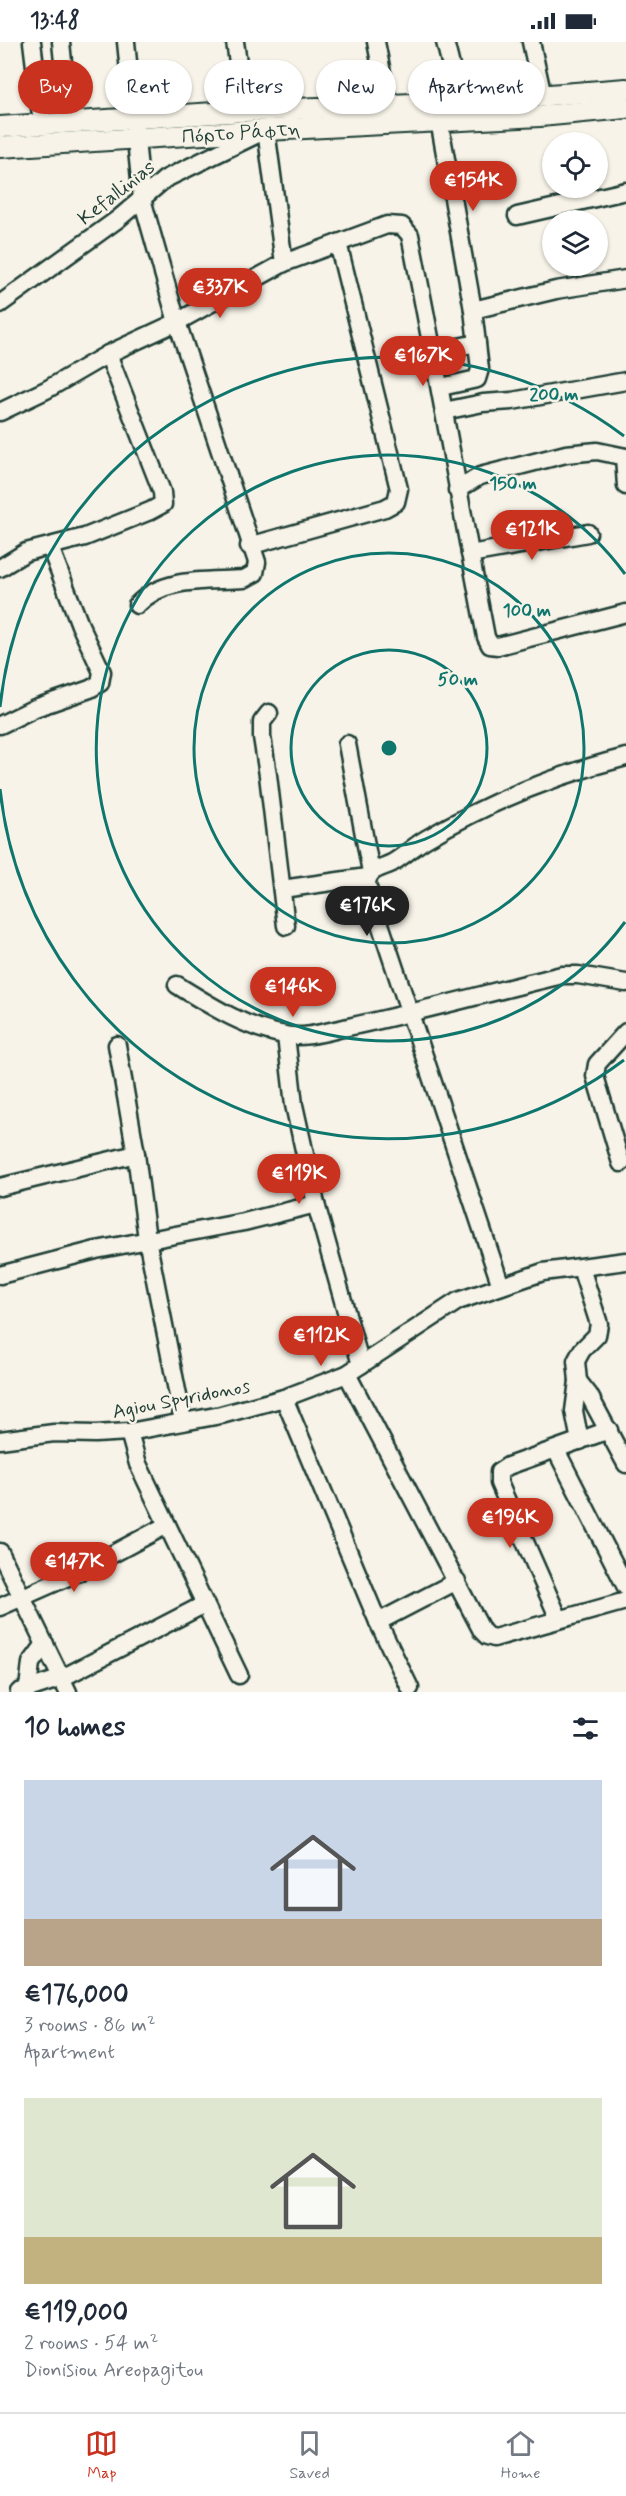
<!DOCTYPE html>
<meta charset="utf-8">
<style>
:root{--surface:#fff;--page:#f6f6f7;--text:#1f2937;--muted:#747a83;--line:#e0e1e3;--accent:#c8321e}
body{margin:0;font-family:Mynerve,sans-serif;background:var(--page);color:var(--text);height:100vh;display:flex;flex-direction:column;font-size:22px;white-space:nowrap}
*{box-sizing:border-box;margin:0}
p{font-size:20px;color:var(--muted)}
.icon{flex:none;width:33px;height:33px;fill:none;stroke:currentColor;stroke-width:2;stroke-linecap:round;stroke-linejoin:round}
.map{position:relative;height:1650px;overflow:hidden}
.side{display:flex;flex-direction:column;background:var(--surface);flex:1}
.side>*{flex:none}
.hud{position:absolute;left:18px;top:18px;width:591px;height:54px;display:flex;gap:12px}
.fabs{position:absolute;left:542px;top:90px;display:grid;gap:12px}
.fabs a{display:grid;place-items:center;width:66px;height:66px;border-radius:50%;background:var(--surface);box-shadow:0 2px 4px #0004;font-size:30px}
.price{position:absolute;translate:-50% -51px;padding:0 14px;border-radius:21px;background:var(--accent);color:#fff;font-size:20px;line-height:39px;filter:drop-shadow(0 2px 3px #0008)}
.price::after{content:'';position:absolute;left:50%;top:36px;width:18px;height:14px;margin-left:-9px;background:inherit;clip-path:polygon(0 0,100% 0,50% 100%)}
.price.selected{background:#222;color:#fff}
ul{padding:0;list-style:none}
li{display:grid;align-content:center;gap:12px;height:318px;padding:0 24px}
li span{display:grid;place-items:center;height:186px;border-radius:0px;color:#555}
li>.icon{margin-inline-start:auto}
span .icon{width:108px;height:108px;fill:#fffc;stroke-width:1}
li b{font-size:26px}
h2{display:flex;justify-content:space-between;align-items:center;height:72px;padding:0 24px;font-size:26px}
.tag{padding:0 21px;border-radius:27px;background:var(--surface);box-shadow:0 2px 4px #0004;font-size:21px;line-height:54px}
.tag.selected{background:var(--accent);color:#fff}
.status{display:flex;justify-content:space-between;align-items:center;height:42px;padding:0 30px;background:var(--surface);direction:ltr}
.status svg{height:16px;fill:currentColor}
.tabs{display:flex;justify-content:space-around;align-items:center;height:84px;border-top:2px solid var(--line);background:var(--surface);font-size:16px;color:var(--muted)}
.tabs a{display:grid;justify-items:center;gap:3px}
.tabs .selected{color:var(--accent)}
.map>svg:first-child{display:block}
.lines{fill:none;stroke-linecap:round;stroke-linejoin:round}
.minor-casing{stroke:#1f3d34;stroke-width:21}
.major-casing{stroke:#1f3d34;stroke-width:24}
.minor{stroke:#f7f3e8;stroke-width:16}
.major{stroke:#f7f3e8;stroke-width:20}
.ring{fill:none;stroke:#0f766e;stroke-width:3}
.labels{text-anchor:middle;stroke-width:5;stroke-linejoin:round;paint-order:stroke}
.street-label{font-size:20px;fill:#1f3d34;stroke:#f7f3e8}
.centre{fill:#0f766e;stroke:#f7f3e8;stroke-width:3}
.ring-label{font-size:18px;text-anchor:middle;font-weight:bold;fill:#0f766e;stroke:#f7f3e8;stroke-width:5;stroke-linejoin:round;paint-order:stroke}
</style>
<div class="status"><b>13:48</b><svg viewBox="0 0 49 12"><path d="M0 12V9h3v3zM5 12V6h3v6zM10 12V3h3v9zM15 12V0h3v12zM26 1h20v11H26zM47 4h2v5h-2z"/></svg></div>
<div class="map">
<svg width="626" height="1650" viewBox="0 0 626 1650">
<rect width="100%" height="100%" fill="#f7f3e8"/>
<filter id="ink" filterUnits="userSpaceOnUse"><feTurbulence type="fractalNoise" baseFrequency=".0167" numOctaves="2"/><feDisplacementMap in="SourceGraphic" scale="12" xChannelSelector="R" yChannelSelector="G"/><feConvolveMatrix kernelMatrix="1 2 1 2 8 2 1 2 1" color-interpolation-filters="sRGB"/></filter>
<g filter="url(#ink)">
<g class="lines">
<defs>
<g id="minor">
<path d="M32,0L42,82"/>
<path d="M61,0L69,80"/>
<path d="M126,0L142,157L177,280L257,520L255,531L244,537C208,540 164,534 137,563"/>
<path d="M235,0L245,69"/>
<path d="M376,0L388,61"/>
<path d="M445,0L460,60"/>
<path d="M531,0L543,55"/>
<path d="M439,78L473,268L480,327L477,337L441,345"/>
<path d="M517,174L626,149"/>
<path d="M284,221L387,183L402,184L410,193C437,327 460,461 486,595L490,603L498,604L626,571"/>
<path d="M0,262L118,177L165,137L266,88L284,221L177,280L108,312L46,348L0,370"/>
<path d="M473,268L556,248L626,237"/>
<path d="M434,310L477,301"/>
<path d="M444,369L483,361L512,359L626,339"/>
<path d="M624,415L626,444"/>
<path d="M457,448L480,434L566,412L597,409L626,415"/>
<path d="M249,504L385,466L396,460L399,447L338,201"/>
<path d="M470,512L588,491"/>
<path d="M0,526L26,510L85,495L150,469L163,462L162,450L108,312"/>
<path d="M269,671L262,680V695L268,733L286,884"/>
<path d="M0,683L35,666L90,647L100,641L102,630L80,583L50,505"/>
<path d="M347,702L371,830"/>
<path d="M282,847L367,835"/>
<path d="M177,943C211,964 245,986 285,993C305,997 329,989 348,985C420,970 491,950 562,933H578L626,941"/>
<path d="M286,994L294,1063L316,1162L361,1323"/>
<path d="M117,1003L136,1112L147,1197L183,1379"/>
<path d="M621,1121L595,1034L597,1022L626,990"/>
<path d="M0,1145L136,1112"/>
<path d="M0,1233L96,1208L244,1180L316,1162"/>
<path d="M501,1244L367,843C367,827 380,827 392,821C404,814 414,804 426,797C489,760 555,733 626,715"/>
<path d="M347,1332L482,1589L487,1594L494,1596L626,1559"/>
<path d="M578,1339L589,1353L626,1422"/>
<path d="M284,1356L378,1580L410,1646"/>
<path d="M129,1390L138,1422L239,1633"/>
<path d="M0,1398L54,1391L95,1392L129,1390L221,1373L284,1356L347,1332L458,1259L543,1230L626,1219"/>
<path d="M580,1399L574,1369L578,1339L576,1319L582,1308L597,1293L599,1282L581,1226"/>
<path d="M556,1408L626,1545"/>
<path d="M0,1510L68,1650"/>
<path d="M0,1565L77,1531L167,1483"/>
<path d="M559,1577L499,1441V1430L508,1424L609,1388"/>
<path d="M378,1580L457,1539"/>
<path d="M28,1646L31,1621L45,1602"/>
<path d="M19,1650L62,1636L205,1562"/>
</g>
<g id="major">
<path d="M0,85L245,69L460,60L626,47"/>
<path d="M0,105L266,88L540,74L626,66"/>
</g>
</defs>
<use href="#minor" class="minor-casing"/>
<use href="#major" class="major-casing"/>
<use href="#minor" class="minor"/>
<use href="#major" class="major"/>
</g>
</g>
<g class="ring">
<circle cx="389" cy="706" r="98"/>
<circle cx="389" cy="706" r="195"/>
<path d="M625 880A293 293 0 1 1 625 532"/>
<path d="M624 1018A391 391 0 0 1 0 747M0 665A391 391 0 0 1 624 394"/>
</g>
<g class="labels">
<g class="street-label">
<text transform="translate(241 90) rotate(-4)" y="7">Πόρτο Ράφτη</text>
<text transform="translate(116 150) rotate(-38)" y="7">Kefallinias</text>
<text transform="translate(181 1356) rotate(-11)" y="7">Agiou Spyridonos</text>
</g>
</g>
<circle cx="389" cy="706" r="9" class="centre"/>
<g class="ring-label">
<text x="554" y="358">200 m</text>
<text x="513" y="447">150 m</text>
<text x="527" y="574">100 m</text>
<text x="458" y="643">50 m</text>
</g>
</svg>
<div class="fabs">
<a><svg class="icon" aria-label="locate" viewBox="0 0 24 24"><circle cx="12" cy="12" r="6"/><path d="M12 2v4M12 18v4M2 12h4M18 12h4"/></svg></a>
<a><svg class="icon" aria-label="layers" viewBox="0 0 24 24"><path d="M12 4l9 5-9 5-9-5zM3 14l9 5 9-5"/></svg></a>
</div>
<b class="price" style="left:473px;top:170px">€154K</b>
<b class="price" style="left:220px;top:277px">€337K</b>
<b class="price" style="left:423px;top:345px">€167K</b>
<b class="price" style="left:532px;top:519px">€121K</b>
<b class="price selected" style="left:367px;top:895px">€176K</b>
<b class="price" style="left:293px;top:976px">€146K</b>
<b class="price" style="left:299px;top:1163px">€119K</b>
<b class="price" style="left:321px;top:1325px">€112K</b>
<b class="price" style="left:510px;top:1507px">€196K</b>
<b class="price" style="left:74px;top:1551px">€147K</b>
<div class="hud">
<a class="tag selected">Buy</a>
<a class="tag">Rent</a>
<a class="tag">Filters</a>
<a class="tag">New</a>
<a class="tag">Apartment</a>
</div>
</div>
<section class="side">
<h2>10 homes<svg class="icon" aria-label="filters" viewBox="0 0 24 24"><path d="M4 7h16M4 17h16"/><circle cx="9" cy="7" r="2"/><circle cx="15" cy="17" r="2"/></svg></h2>
<ul>
<li><span style="background:linear-gradient(#c9d6e8 75%,#b9a48a 0)"><svg class="icon" aria-label="home" viewBox="0 0 24 24"><path d="M3 11l9-7 9 7M6 9v11h12V9"/></svg></span><div><b>€176,000</b><p>3 rooms · 86 m²</p><p>Apartment</p></div></li>
<li><span style="background:linear-gradient(#dfe7d0 75%,#c2b280 0)"><svg class="icon" aria-label="home" viewBox="0 0 24 24"><path d="M3 11l9-7 9 7M6 9v11h12V9"/></svg></span><div><b>€119,000</b><p>2 rooms · 54 m²</p><p>Dionisiou Areopagitou</p></div></li>
</ul>
</section>
<nav class="tabs">
<a class="selected"><svg class="icon" aria-label="map" viewBox="0 0 24 24"><path d="M3 6l6-2 6 2 6-2v14l-6 2-6-2-6 2zM9 4v14M15 6v14"/></svg>Map</a>
<a><svg class="icon" aria-label="saved" viewBox="0 0 24 24"><path d="M7 4h10v16l-5-4-5 4z"/></svg>Saved</a>
<a><svg class="icon" aria-label="home" viewBox="0 0 24 24"><path d="M3 11l9-7 9 7M6 9v11h12V9"/></svg>Home</a>
</nav>
